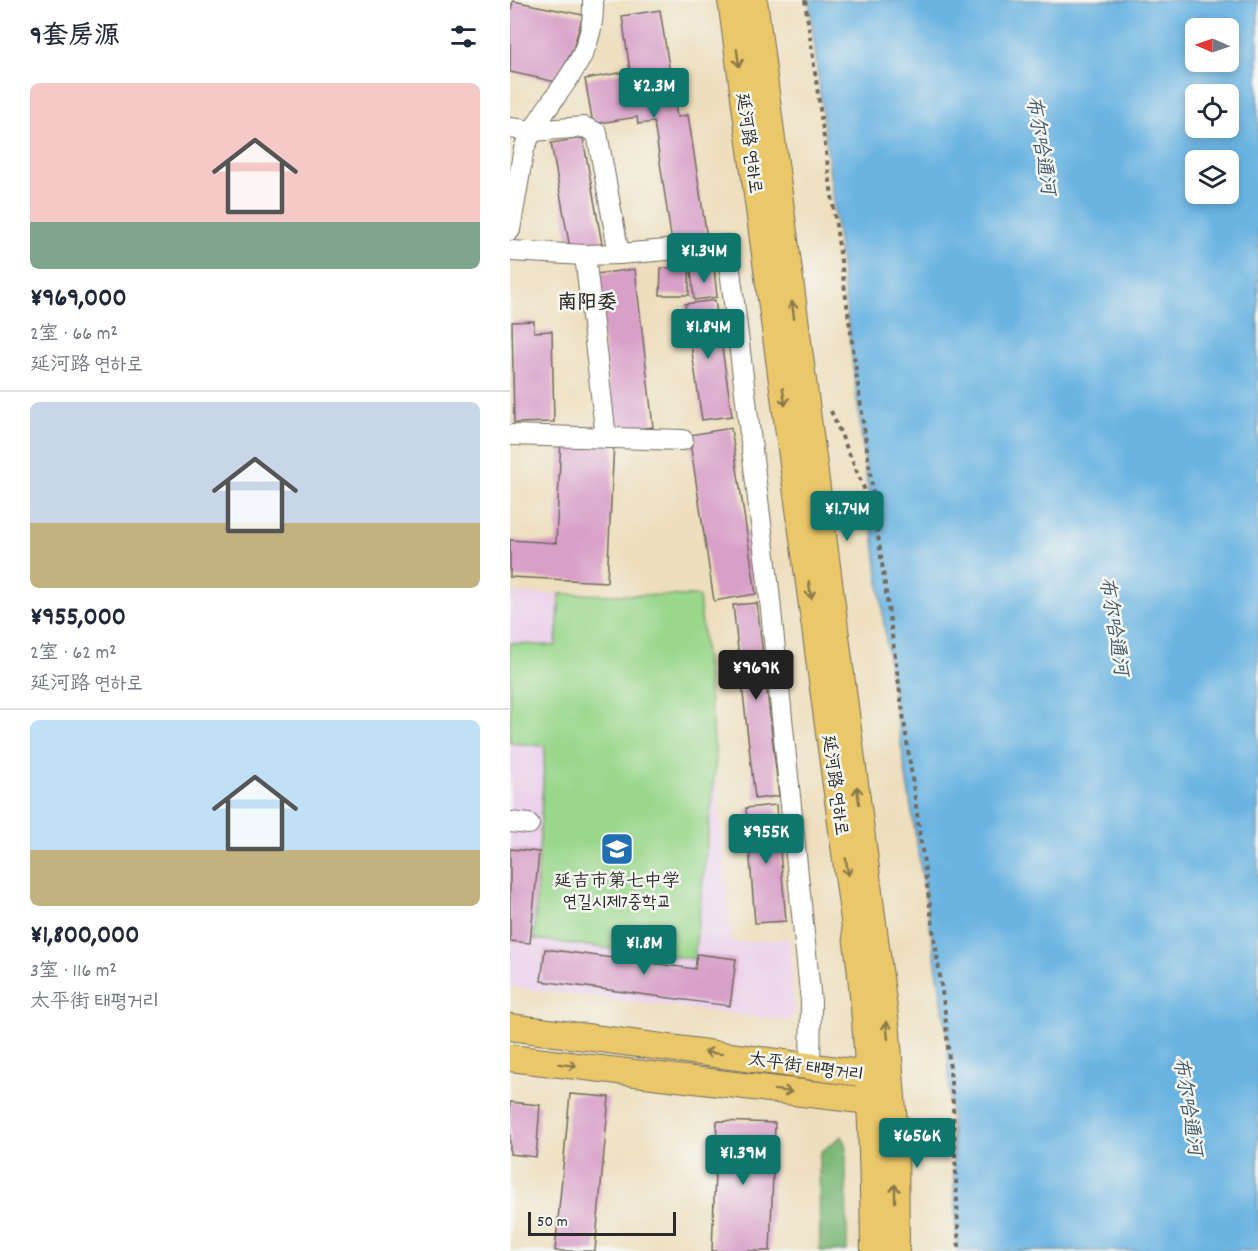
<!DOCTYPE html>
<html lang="zh">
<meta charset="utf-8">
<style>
:root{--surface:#fff;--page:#f2f2f3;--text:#1f2937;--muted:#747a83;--line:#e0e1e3;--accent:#0f766e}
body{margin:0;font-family:Dekko,"LXGW WenKai TC","Poor Story",sans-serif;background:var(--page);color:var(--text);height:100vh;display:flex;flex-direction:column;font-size:22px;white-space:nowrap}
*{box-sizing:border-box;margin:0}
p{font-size:20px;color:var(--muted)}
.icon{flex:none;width:33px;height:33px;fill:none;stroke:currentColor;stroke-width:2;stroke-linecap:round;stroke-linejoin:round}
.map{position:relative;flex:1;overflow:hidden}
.sheet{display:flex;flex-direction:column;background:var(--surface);width:510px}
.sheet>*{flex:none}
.needle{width:39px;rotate:272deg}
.controls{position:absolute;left:675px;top:18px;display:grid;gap:12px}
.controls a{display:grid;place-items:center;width:54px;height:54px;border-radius:9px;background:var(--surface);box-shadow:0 3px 9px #0003;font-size:30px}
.scale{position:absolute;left:18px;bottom:15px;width:148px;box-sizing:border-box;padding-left:6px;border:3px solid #2b2b2b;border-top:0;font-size:16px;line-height:21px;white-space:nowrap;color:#2b2b2b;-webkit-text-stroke:4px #f6f6f2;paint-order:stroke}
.price{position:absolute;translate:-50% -51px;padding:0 14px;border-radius:6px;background:var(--accent);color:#fff;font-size:20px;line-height:39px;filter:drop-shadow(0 2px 3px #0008)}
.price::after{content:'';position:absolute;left:50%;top:36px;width:18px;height:14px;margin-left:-9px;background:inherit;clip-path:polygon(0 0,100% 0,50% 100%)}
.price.active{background:#222;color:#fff}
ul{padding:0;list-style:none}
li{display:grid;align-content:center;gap:12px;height:318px;padding:0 30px}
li+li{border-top:2px solid var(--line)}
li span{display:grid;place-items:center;height:186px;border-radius:9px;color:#555}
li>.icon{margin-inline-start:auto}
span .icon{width:108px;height:108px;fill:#fffc;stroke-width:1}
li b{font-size:26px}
h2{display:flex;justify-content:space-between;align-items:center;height:72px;padding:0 30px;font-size:26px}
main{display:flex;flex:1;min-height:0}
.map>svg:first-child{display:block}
.built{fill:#ebd1eb}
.green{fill:#9ad78b;stroke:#62815b;stroke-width:1.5}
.forest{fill:#7bb877;stroke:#537251;stroke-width:1.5}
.water{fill:#69b3e1;stroke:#4a6f86;stroke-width:1.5;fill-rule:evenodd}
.building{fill:#d89fc7}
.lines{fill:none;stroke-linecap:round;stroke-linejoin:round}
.minor-casing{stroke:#6f6a5e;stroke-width:22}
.major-casing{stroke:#6f6a5e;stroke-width:28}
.path{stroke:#6f6a5e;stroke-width:4;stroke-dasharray:4.5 4.5;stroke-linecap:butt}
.minor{stroke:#fff;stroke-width:20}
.major{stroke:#eac769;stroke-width:26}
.oneway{stroke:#8a794a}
.labels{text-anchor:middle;stroke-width:5;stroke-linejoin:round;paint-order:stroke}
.street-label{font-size:18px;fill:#2b2b2b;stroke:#f6f6f2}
.poi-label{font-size:18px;fill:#2b2b2b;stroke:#f6f6f2}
.water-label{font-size:20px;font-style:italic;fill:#415b6b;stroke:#f6f6f2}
.neighbourhood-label{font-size:20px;font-weight:bold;fill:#2b2b2b;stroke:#f6f6f2}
</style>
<main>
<section class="sheet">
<h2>9套房源<svg class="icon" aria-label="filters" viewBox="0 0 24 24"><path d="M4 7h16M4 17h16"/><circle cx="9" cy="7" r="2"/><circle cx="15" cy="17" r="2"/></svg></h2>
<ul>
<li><span style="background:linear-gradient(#f6c9c9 75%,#7fa58c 0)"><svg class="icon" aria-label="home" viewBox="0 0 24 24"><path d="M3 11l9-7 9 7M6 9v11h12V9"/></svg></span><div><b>¥969,000</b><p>2室 · 66 m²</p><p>延河路 연하로</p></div></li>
<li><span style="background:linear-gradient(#c9d6e8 65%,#c2b280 0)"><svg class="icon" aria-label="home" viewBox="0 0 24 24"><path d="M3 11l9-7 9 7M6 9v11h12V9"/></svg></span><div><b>¥955,000</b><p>2室 · 62 m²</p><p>延河路 연하로</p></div></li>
<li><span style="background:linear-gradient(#bfe0f5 70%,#c2b280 0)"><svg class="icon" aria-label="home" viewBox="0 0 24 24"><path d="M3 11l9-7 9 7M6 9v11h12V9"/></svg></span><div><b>¥1,800,000</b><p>3室 · 116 m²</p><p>太平街 태평거리</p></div></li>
</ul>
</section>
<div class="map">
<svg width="748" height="1251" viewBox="0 0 748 1251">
<rect width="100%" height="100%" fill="#f6f6f2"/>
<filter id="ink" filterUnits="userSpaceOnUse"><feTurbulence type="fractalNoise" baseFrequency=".0167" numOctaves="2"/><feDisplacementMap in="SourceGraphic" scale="12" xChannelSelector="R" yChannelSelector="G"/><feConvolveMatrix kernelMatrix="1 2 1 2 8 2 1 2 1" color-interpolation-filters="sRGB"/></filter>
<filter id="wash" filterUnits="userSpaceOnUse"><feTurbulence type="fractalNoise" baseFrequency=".008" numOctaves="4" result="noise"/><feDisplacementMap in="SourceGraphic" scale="24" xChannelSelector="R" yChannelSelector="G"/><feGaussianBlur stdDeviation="1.35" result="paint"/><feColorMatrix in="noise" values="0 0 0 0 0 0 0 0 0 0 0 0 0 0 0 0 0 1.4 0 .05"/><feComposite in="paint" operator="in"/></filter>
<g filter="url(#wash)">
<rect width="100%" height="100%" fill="#eddebc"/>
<path class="built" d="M0,593L189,596L222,942L280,939L284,1015L282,1021L0,987Z"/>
<path class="green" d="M50,594L189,596L206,760L184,959L24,939L35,746L0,743V643L46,646Z"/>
<path class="forest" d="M332,1136L336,1148L337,1251H310L309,1160L311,1152Z"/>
<path class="water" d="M299,0H748V1251H447L437,1033L381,682ZM686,28H718V62H686ZM686,94H718V128H686ZM686,160H718V194H686Z"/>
<g id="blocks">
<g class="building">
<path d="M3,1L73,15L63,49L46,82L0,72V13Z"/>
<path d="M150,10L167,117L178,115L197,238L162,243L144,122L128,124L127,117L83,124L75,79L120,71L112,16Z"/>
<path d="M73,138L92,244L60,249L41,143Z"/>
<path d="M151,268H179V295H150Z"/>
<path d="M204,268L207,297L184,300L181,270Z"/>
<path d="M125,269L143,427L104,432L86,274Z"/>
<path d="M205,300L222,416L192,420L175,304Z"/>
<path d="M24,321V332L42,331L44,422L4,423L2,322Z"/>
<path d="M221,428L246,594L204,601L179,435Z"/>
<path d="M51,439L104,442L97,582L0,577V540L46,543Z"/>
<path d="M247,603L269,796L245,799L223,605Z"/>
<path d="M266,805L276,921L245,923L236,808Z"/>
<path d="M0,849L29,852L20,943L0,941Z"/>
<path d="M35,949L185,969L187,954L226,959L220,1006L31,981Z"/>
<path d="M60,1094L99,1097L85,1251H45Z"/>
<path d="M0,1102L30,1105L26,1157L0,1154Z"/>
<path d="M207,1121L265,1123L260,1251H202Z"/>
</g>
</g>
</g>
<g filter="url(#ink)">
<use href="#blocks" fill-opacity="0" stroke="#6f6a5e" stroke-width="1.5"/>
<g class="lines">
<defs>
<g id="minor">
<path d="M0,128L23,131L74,127L87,133L109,254"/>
<path d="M0,230C3,211 7,191 10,171C12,162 12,152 16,144C40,91 86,65 83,0"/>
<path d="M0,251L75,255L109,254L217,245L258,581L301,1002L300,1066"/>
<path d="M75,255L96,438"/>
<path d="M0,435L173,440"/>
<path d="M0,822L19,824"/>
</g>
<g id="major">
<path d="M221,0L350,965C360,1060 363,1156 364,1251"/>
<path d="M244,0L377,1032L385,1137L386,1251"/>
<path d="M0,1027L358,1074L371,1082"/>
<path d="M0,1058L359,1101L374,1093"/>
</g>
</defs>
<use href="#minor" class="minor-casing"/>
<use href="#major" class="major-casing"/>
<g class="path">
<path d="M295,0L365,508"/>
<path d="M321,411L365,514L435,1013L443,1105L449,1251"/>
</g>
<use href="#minor" class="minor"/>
<use href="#major" class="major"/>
</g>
<defs><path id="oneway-shaft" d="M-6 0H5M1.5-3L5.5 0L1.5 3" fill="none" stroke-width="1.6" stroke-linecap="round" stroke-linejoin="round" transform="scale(1.5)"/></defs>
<g class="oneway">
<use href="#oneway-shaft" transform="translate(228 58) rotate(82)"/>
<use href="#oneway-shaft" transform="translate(283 310) rotate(-97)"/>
<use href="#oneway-shaft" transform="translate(274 397) rotate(82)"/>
<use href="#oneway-shaft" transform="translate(300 590) rotate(82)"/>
<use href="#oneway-shaft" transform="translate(348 795) rotate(-97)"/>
<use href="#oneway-shaft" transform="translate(337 867) rotate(82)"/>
<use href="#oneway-shaft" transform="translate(377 1030) rotate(-96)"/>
<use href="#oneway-shaft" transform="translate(203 1053) rotate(-173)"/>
<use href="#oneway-shaft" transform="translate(58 1065) rotate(7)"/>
<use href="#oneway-shaft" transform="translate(273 1091) rotate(7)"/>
<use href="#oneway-shaft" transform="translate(385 1193) rotate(-90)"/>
</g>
</g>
<defs>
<symbol id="school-square" viewBox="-11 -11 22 22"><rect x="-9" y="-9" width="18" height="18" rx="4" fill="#1f6fb2" stroke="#f6f6f2"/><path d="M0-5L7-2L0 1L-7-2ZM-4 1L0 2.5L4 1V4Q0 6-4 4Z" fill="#fff"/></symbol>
</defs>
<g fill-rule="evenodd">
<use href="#school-square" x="88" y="830" width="38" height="38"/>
</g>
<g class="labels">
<g class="street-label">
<text transform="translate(240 143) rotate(82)" y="6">延河路 연하로</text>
<text transform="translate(326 785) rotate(82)" y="6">延河路 연하로</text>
<text transform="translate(296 1066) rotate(8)" y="6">太平街 태평거리</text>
</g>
<g class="poi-label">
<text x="107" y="886">延吉市第七中学<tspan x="107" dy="21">연길시제7중학교</tspan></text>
</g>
<g class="water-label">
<text transform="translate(532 145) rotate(81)" y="7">布尔哈通河</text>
<text transform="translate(605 626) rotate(81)" y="7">布尔哈通河</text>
<text transform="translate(679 1106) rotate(81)" y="7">布尔哈通河</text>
</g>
<g class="neighbourhood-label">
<text x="77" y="308">南阳委</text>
</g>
</g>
</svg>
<div class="controls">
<a><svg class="needle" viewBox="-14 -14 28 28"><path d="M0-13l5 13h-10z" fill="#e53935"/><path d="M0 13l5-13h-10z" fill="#747a83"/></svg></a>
<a><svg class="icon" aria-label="locate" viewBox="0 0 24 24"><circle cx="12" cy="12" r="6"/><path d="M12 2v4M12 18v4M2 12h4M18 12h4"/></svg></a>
<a><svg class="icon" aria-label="layers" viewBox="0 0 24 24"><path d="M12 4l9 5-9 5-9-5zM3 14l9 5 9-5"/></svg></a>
</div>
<div class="scale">50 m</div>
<b class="price" style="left:144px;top:119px">¥2.3M</b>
<b class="price" style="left:194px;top:284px">¥1.34M</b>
<b class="price" style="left:198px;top:360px">¥1.84M</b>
<b class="price" style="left:337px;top:542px">¥1.74M</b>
<b class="price active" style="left:246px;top:701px">¥969K</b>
<b class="price" style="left:256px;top:865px">¥955K</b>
<b class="price" style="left:134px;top:976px">¥1.8M</b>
<b class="price" style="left:407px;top:1169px">¥656K</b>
<b class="price" style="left:233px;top:1186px">¥1.39M</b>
</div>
</main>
